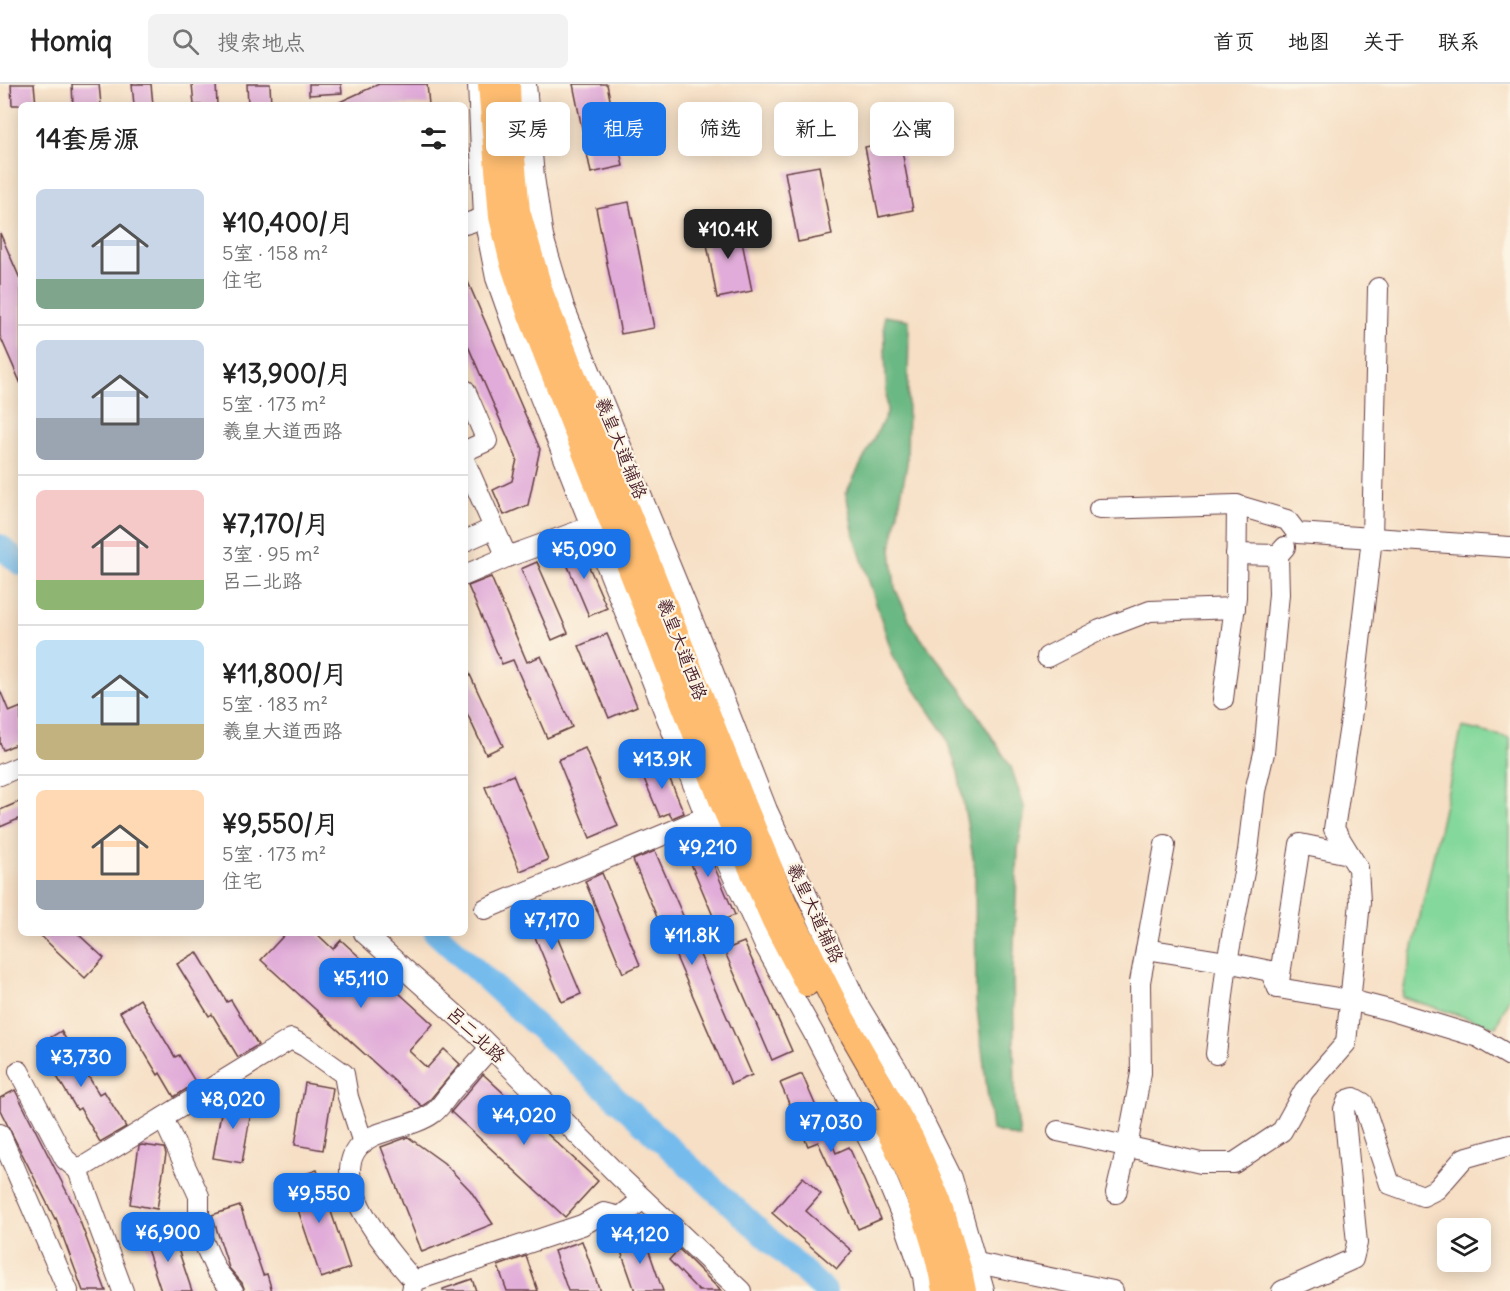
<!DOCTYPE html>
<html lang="zh">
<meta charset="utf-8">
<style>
:root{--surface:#fff;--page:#f2f2f2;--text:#222;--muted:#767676;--line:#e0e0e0;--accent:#1a73e8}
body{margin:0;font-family:Delius,"LXGW WenKai TC",sans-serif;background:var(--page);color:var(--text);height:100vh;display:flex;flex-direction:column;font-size:22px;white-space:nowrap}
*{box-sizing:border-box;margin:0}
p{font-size:20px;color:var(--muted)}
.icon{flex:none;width:33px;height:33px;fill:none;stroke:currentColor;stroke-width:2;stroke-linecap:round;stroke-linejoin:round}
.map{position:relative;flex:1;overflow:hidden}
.side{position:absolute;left:18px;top:18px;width:450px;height:834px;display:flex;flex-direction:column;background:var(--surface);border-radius:9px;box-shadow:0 3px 15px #0003}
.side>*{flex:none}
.guide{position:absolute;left:486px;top:18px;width:570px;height:54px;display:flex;gap:12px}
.controls{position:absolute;left:1437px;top:1134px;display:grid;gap:12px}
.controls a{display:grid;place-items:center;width:54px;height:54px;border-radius:9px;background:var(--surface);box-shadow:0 3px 15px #0003;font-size:30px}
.price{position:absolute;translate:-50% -51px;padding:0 14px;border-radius:12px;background:var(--accent);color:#fff;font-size:20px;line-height:39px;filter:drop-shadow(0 2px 3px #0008)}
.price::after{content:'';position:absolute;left:50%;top:36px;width:18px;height:14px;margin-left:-9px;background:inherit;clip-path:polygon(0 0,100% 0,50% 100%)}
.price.current{background:#222;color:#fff}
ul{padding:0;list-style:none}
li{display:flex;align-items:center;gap:18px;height:150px;padding:0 18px}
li+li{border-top:2px solid var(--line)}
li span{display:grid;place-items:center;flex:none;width:168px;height:120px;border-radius:9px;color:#555}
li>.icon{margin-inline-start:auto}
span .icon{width:72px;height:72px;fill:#fffc;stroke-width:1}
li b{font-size:26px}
h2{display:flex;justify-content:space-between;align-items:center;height:72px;padding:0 18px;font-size:26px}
.pill{padding:0 21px;border-radius:9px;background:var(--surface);box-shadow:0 3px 15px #0003;font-size:21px;line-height:54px}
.pill.current{background:var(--accent);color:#fff}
header{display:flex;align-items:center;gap:36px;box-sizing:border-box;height:84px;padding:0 30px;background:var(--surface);border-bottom:2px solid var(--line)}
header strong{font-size:28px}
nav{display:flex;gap:33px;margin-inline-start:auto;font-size:21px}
.search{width:420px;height:54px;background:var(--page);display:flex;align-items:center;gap:15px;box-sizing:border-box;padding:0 21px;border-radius:9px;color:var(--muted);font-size:22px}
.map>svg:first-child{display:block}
.green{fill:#84d89b;stroke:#677c63;stroke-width:1.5}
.forest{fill:#6bb883;stroke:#5a6c57;stroke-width:1.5}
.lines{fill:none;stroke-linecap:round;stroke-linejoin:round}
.river{stroke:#75bbec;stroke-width:24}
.building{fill:#e1acd9}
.minor-casing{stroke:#643c42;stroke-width:22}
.major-casing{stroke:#643c42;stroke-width:26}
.minor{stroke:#fff;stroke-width:20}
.major{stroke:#fdbc70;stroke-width:24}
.labels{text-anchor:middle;stroke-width:4.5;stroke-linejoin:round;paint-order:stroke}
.street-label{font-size:18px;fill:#4a1f2b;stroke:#fcf5e5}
</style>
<header>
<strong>Homiq</strong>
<div class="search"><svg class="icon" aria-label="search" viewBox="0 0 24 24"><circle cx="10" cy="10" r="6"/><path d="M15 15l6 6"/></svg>搜索地点</div>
<nav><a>首页</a><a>地图</a><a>关于</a><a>联系</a></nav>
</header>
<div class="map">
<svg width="1510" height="1207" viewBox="0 0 1510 1207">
<rect width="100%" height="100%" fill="#fcf5e5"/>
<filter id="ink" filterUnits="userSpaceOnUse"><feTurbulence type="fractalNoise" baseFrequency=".0167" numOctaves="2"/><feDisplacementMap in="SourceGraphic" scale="12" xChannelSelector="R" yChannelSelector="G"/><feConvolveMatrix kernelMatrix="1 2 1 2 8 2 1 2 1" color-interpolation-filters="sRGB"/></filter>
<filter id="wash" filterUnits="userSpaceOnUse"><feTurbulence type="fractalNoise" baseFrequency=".008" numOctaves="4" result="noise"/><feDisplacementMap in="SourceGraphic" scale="24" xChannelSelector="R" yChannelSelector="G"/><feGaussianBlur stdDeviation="1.35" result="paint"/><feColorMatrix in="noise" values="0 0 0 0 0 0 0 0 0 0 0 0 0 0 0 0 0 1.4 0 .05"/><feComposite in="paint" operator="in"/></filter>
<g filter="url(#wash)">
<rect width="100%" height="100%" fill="#f6dfc5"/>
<path class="green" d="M1462,643L1510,654V911L1496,943L1402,913Z"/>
<path class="forest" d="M884,232L909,236L907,380L891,465L895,504L913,544L963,608L1011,683L1025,725L1018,765L1013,886L1015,1013L1020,1054L992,1046L976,917L975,785L958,688L944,648L894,575L854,451L846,409L887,329Z"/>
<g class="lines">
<g class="river">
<path d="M0,462L21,480"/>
<path d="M436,849L825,1207"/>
</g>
</g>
<g id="blocks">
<g class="building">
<path d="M11,0H34L36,21H12Z"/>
<path d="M72,0H99L101,21H73Z"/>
<path d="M132,0H151L153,21H134Z"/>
<path d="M192,0H216L217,21H194Z"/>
<path d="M247,0H270L271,21H248Z"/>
<path d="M309,0H341L342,9L309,11Z"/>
<path d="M379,0H427L429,21H333Z"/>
<path d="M573,0H607L623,82L591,89Z"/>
<path d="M900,56L913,126L879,133L865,63Z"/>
<path d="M819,82L832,151L798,158L785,88Z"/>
<path d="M629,118L654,244L621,250L596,124Z"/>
<path d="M738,138L752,207L717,214L704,144Z"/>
<path d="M0,149L21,197V300L0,252Z"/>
<path d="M465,191L540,365L528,421L504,431L493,406L512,397L517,375L465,255Z"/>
<path d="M579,460L607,524L589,532L561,466Z"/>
<path d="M537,478L568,549L552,556L521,485Z"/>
<path d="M491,493L527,578L541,572L572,643L547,654L513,576L502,580L468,502Z"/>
<path d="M607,550L637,622L609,634L579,562Z"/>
<path d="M465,580L503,662L486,670L465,625Z"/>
<path d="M0,606L9,628L21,623V658L3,666L0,659Z"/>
<path d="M585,664L618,742L590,754L558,676Z"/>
<path d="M662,676L684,729L672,734L669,729L660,733L640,685Z"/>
<path d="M513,691L548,776L520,787L485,703Z"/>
<path d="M21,717V734L0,743V726Z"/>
<path d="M700,749L735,831L716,839L681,756Z"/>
<path d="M655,767L752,991L731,1000L674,868L672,869L633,776Z"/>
<path d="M602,789L640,881L623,889L585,797Z"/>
<path d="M542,817L581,910L562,918L523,824Z"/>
<path d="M38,849H77L104,874L85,894Z"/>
<path d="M286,849H316L333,865L341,856L433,940L409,967L427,984L444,965L460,980L428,1018L422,1022L261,876Z"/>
<path d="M744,858L792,967L772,976L724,866Z"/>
<path d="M197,868L227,918L231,916L258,961L238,973L212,930L209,932L177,880Z"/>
<path d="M140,915L175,973L179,971L196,999L174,1013L160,989L158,991L120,928Z"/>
<path d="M61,947L99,1010L104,1007L126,1043L100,1058L80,1024L77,1026L38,961Z"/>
<path d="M483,990L598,1097L565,1133L451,1028Z"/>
<path d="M802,990L836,1069L849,1063L881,1135L858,1145L818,1058L808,1062L780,999Z"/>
<path d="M305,999L333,1004L323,1066L295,1061Z"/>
<path d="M15,1006L75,1124L106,1207H83L56,1134L55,1135L0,1026V1014Z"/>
<path d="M224,1012L253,1017L242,1079L213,1074Z"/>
<path d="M408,1053L444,1079L470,1106L493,1140L422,1168L381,1063Z"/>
<path d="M142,1061L164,1064L166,1070L157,1125L130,1120L139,1062Z"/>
<path d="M317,1086L350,1184L321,1194L288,1096Z"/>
<path d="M803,1093L821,1110L806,1127L852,1167L837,1185L772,1129Z"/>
<path d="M240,1122L263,1191L267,1190L272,1207H245L242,1199L229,1184L212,1131Z"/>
<path d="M172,1147L192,1207H161L144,1156Z"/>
<path d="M643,1150L659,1196L663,1207H635L618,1159Z"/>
<path d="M582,1157L600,1207H568L554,1167Z"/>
<path d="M679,1165L721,1207H699L669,1176Z"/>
<path d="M526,1172L538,1207H507L498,1182Z"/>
<path d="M472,1195L476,1207H443V1205Z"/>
</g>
</g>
</g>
<g filter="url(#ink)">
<use href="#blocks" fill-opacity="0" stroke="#643c42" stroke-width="1.5"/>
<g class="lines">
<defs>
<g id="minor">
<path d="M478,0L484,134L496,194L521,265L706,733L765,862L814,950L875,1068L903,1135L923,1192L925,1207"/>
<path d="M526,0L534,93L543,153L564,223L705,567L767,726L857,919L900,990L952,1094L984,1207"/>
<path d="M465,140L484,134L495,133"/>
<path d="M465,306L487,357L465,367"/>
<path d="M465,378L507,473"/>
<path d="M1099,425L1236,421L1287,436L1297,449L1510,463"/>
<path d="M465,457L494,444"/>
<path d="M1236,470L1278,471L1285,463"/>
<path d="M465,491L507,473L590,443L601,436"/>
<path d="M1047,573L1100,546L1150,527L1235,524"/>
<path d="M1223,615L1236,513L1237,421"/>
<path d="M0,691L21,682"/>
<path d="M485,825L706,733"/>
<path d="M364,849L476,949L620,1093L741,1207"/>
<path d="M1146,865L1227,878L1270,887L1278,904"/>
<path d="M1278,904L1350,916L1389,926L1478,953L1510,972"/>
<path d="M1278,904L1300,760L1349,770"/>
<path d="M1216,970L1227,878L1248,767L1255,707L1264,669L1279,510L1278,471"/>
<path d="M19,987L65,1075L78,1086L123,1207"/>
<path d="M163,1034L199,1112V1148L216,1186L233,1207"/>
<path d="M1058,1047L1201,1079H1234L1282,1047L1304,1007L1346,959L1360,818L1358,784L1334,745L1351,635L1372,454L1378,204"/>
<path d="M0,1050L68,1207"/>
<path d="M78,1086L291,955L306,963L344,990L348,1013L363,1059"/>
<path d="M1116,1109L1127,1063L1141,989L1140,898L1165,761"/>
<path d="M977,1179L1113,1207"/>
<path d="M414,1197C389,1168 312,1082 373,1052C389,1045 419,1040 433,1029C440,1024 445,1015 451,1008C464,993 477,979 490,964"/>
<path d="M412,1207L414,1197L582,1141L604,1129L620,1133L643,1115"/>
<path d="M1282,1207L1353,1175L1357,1159L1344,1025L1348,1016L1354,1014L1363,1019L1390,1100L1423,1112L1437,1105L1464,1074L1510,1061"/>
</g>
<g id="major">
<path d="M490,0L501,133L512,179L527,223L725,726L774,837L807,900"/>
<path d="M508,0L509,32L518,127L542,211L745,723L786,822L842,933L912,1055L939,1117L960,1188L964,1207"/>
<path d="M882,1036C909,1083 936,1154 944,1207"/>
</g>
</defs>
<use href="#minor" class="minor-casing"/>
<use href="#major" class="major-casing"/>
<use href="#minor" class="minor"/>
<use href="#major" class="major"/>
</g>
</g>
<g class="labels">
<g class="street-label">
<text transform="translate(621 364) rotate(68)" y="6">羲皇大道辅路</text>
<text transform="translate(682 565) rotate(69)" y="6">羲皇大道西路</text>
<text transform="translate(815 829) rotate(65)" y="6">羲皇大道辅路</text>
<text transform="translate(476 951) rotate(43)" y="6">吕二北路</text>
</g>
</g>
</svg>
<div class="controls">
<a><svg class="icon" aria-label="layers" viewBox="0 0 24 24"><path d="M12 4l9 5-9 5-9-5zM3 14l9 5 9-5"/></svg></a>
</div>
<b class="price current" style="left:728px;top:176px">¥10.4K</b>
<b class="price" style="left:584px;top:496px">¥5,090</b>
<b class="price" style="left:662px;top:706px">¥13.9K</b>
<b class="price" style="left:708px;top:794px">¥9,210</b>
<b class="price" style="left:552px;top:867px">¥7,170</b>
<b class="price" style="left:692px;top:882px">¥11.8K</b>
<b class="price" style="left:361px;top:925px">¥5,110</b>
<b class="price" style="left:81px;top:1004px">¥3,730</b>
<b class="price" style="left:233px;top:1046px">¥8,020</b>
<b class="price" style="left:524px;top:1062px">¥4,020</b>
<b class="price" style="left:831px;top:1069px">¥7,030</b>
<b class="price" style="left:319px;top:1140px">¥9,550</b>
<b class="price" style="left:168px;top:1179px">¥6,900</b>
<b class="price" style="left:640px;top:1181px">¥4,120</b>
<div class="guide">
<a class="pill">买房</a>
<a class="pill current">租房</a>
<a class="pill">筛选</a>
<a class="pill">新上</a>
<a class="pill">公寓</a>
</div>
<section class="side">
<h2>14套房源<svg class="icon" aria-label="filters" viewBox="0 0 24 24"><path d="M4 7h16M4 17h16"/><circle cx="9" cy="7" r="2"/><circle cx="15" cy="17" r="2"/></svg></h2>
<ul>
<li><span style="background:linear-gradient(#c9d6e8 75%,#7fa58c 0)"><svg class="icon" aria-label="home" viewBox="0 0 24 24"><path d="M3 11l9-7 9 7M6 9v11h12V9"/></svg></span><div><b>¥10,400/月</b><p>5室 · 158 m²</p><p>住宅</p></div></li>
<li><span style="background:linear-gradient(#c9d6e8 65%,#9aa5b1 0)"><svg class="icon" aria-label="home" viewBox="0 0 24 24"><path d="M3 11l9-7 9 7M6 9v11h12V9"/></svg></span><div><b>¥13,900/月</b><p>5室 · 173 m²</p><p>羲皇大道西路</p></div></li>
<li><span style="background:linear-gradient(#f6c9c9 75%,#8fb573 0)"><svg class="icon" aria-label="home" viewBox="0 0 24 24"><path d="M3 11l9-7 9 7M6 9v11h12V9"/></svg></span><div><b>¥7,170/月</b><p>3室 · 95 m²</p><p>吕二北路</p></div></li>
<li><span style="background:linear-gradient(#bfe0f5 70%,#c2b280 0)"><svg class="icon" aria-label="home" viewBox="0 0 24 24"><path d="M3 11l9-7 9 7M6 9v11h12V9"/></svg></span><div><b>¥11,800/月</b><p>5室 · 183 m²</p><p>羲皇大道西路</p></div></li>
<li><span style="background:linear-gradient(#ffd9b3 75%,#9aa5b1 0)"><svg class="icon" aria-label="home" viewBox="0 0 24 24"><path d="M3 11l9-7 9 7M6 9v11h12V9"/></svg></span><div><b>¥9,550/月</b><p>5室 · 173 m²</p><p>住宅</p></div></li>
</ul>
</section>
</div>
